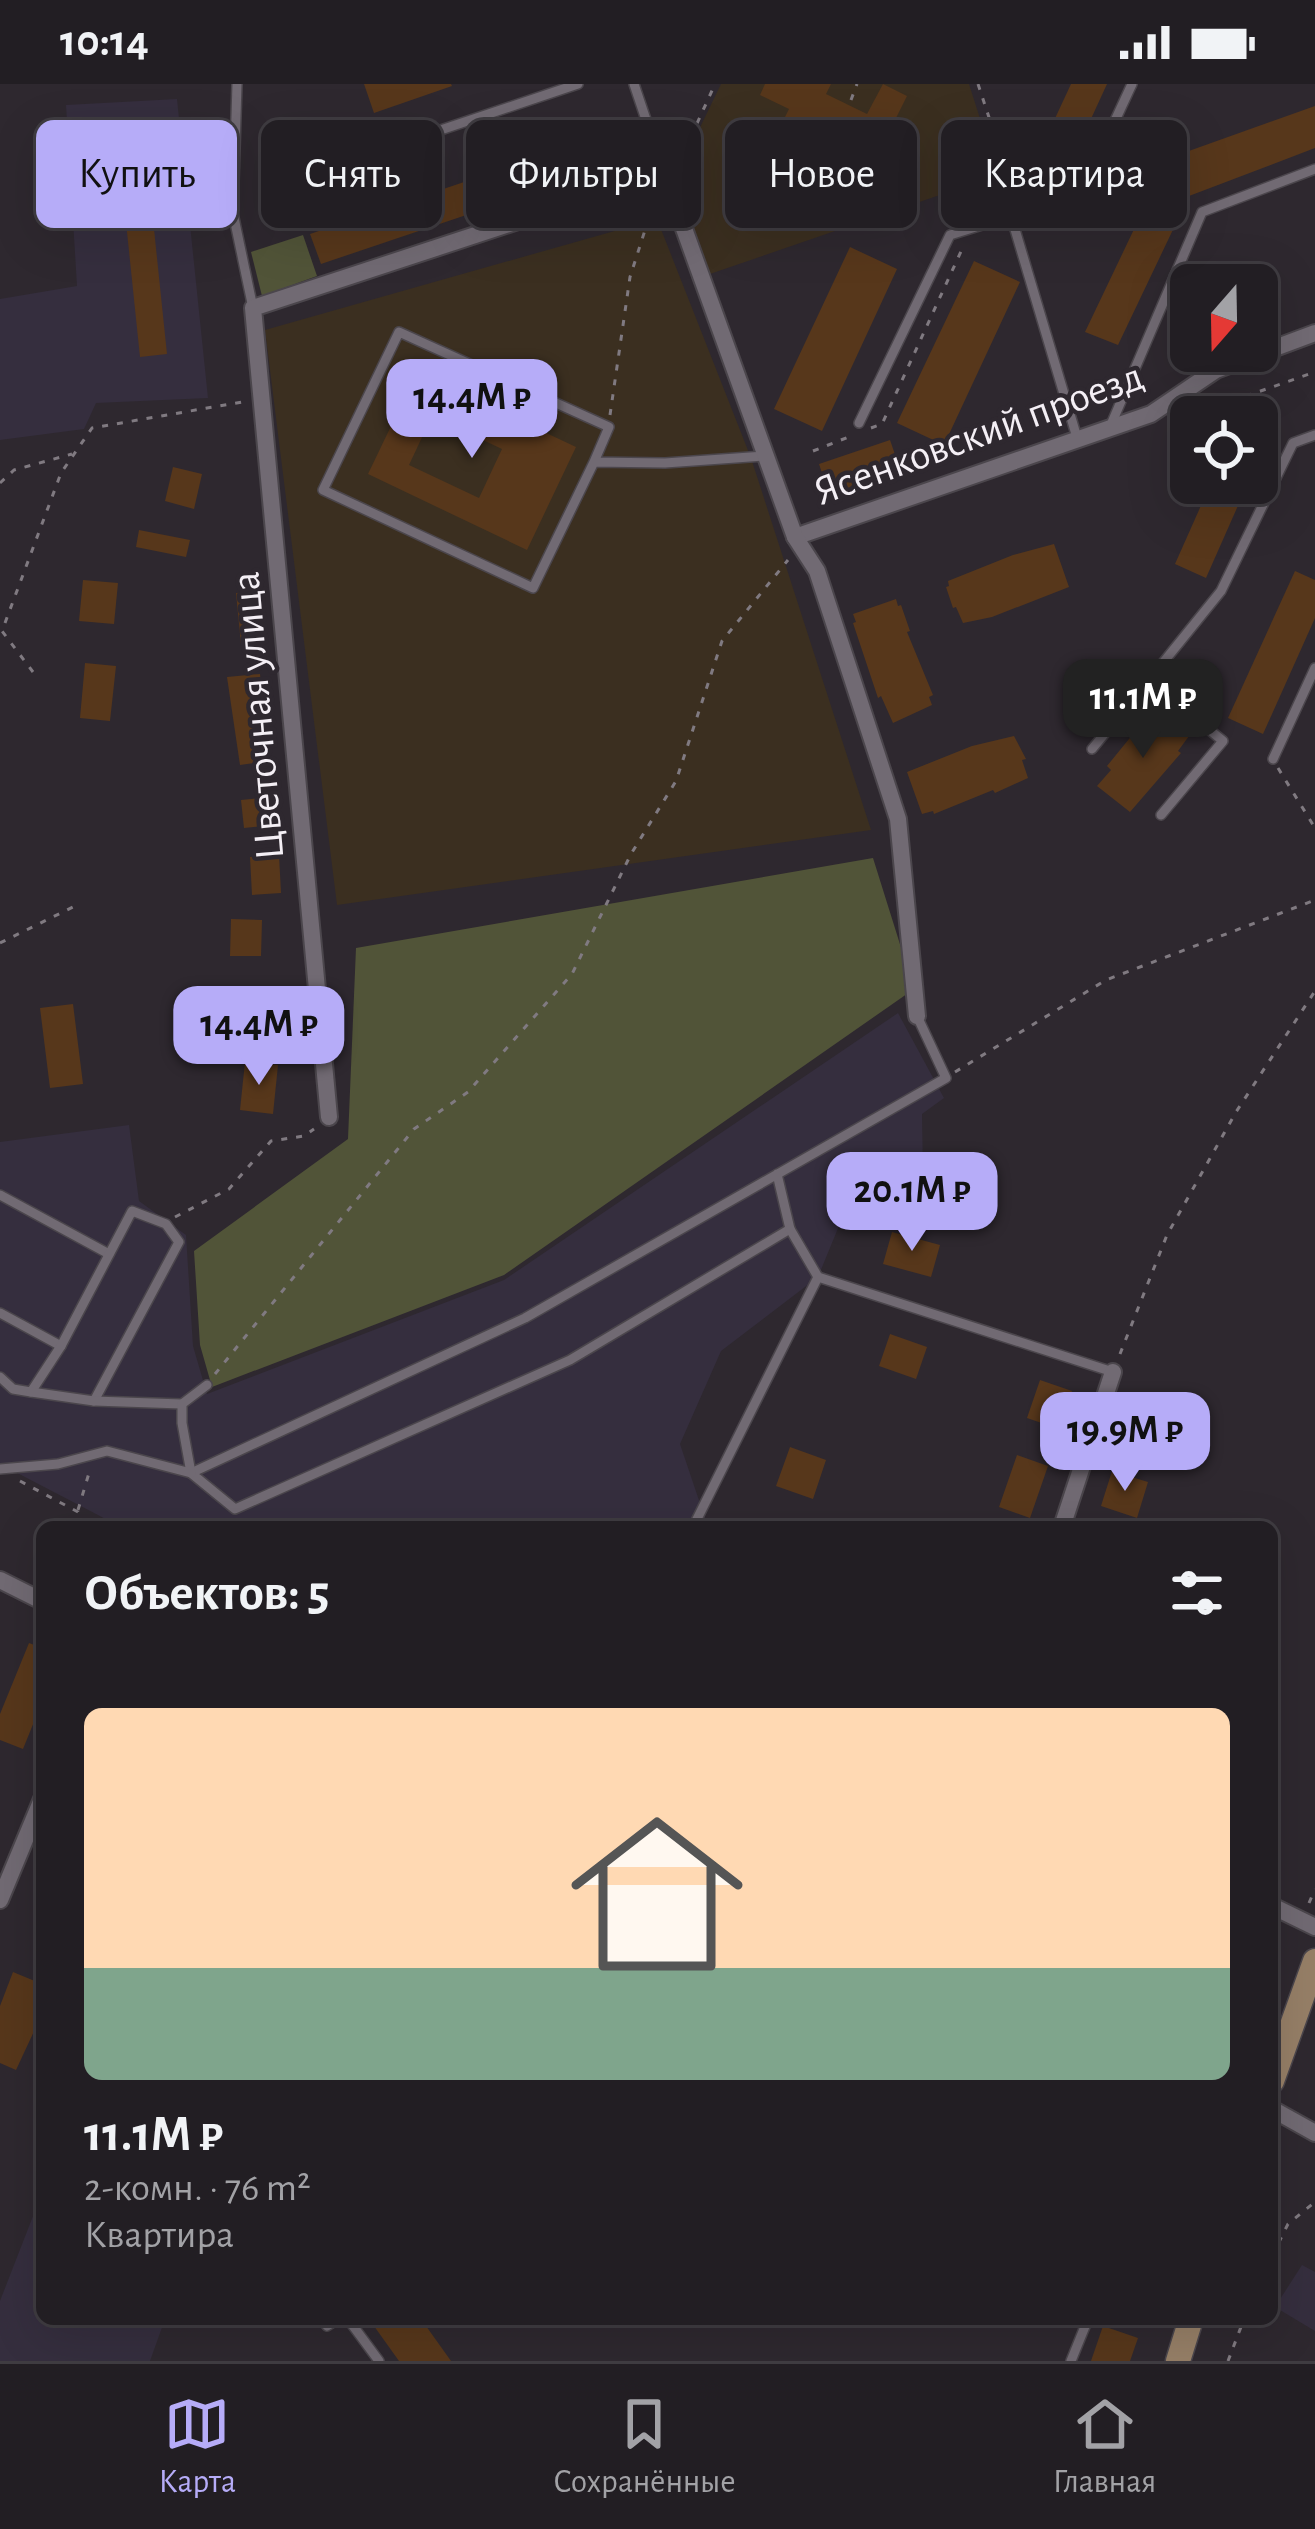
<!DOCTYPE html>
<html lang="ru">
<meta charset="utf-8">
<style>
:root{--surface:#221e23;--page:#2a272b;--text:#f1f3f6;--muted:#a2a2a6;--line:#3f3c41;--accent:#b6acf8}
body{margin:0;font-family:"Alegreya Sans",sans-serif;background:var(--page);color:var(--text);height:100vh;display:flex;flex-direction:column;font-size:45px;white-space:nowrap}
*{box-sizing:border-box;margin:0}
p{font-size:39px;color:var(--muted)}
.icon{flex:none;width:66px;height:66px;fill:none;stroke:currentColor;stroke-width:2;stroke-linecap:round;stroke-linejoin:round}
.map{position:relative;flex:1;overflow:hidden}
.details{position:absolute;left:36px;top:1437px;width:1242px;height:804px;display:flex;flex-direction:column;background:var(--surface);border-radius:18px;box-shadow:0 12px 48px #0002,0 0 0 3px var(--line)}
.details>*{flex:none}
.banner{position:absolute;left:36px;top:36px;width:1245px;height:108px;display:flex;gap:24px}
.needle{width:78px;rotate:200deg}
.tools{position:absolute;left:1170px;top:180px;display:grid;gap:24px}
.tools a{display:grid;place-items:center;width:108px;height:108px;border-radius:18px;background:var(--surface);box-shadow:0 12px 48px #0002,0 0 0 3px var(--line);font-size:60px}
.price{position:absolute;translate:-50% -102px;padding:0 27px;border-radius:24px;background:var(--accent);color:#111;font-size:39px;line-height:78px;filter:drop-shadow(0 3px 6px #0008)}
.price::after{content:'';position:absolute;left:50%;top:72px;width:36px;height:27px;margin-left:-18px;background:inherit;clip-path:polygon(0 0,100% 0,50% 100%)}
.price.current{background:#222;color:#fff}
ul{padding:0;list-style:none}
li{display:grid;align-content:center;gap:24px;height:636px;padding:0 48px}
li span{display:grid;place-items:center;height:372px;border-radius:18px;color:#555}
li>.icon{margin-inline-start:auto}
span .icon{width:216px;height:216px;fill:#fffc;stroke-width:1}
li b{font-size:51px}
h2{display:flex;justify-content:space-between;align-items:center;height:144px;padding:0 48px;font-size:51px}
.tag{padding:0 42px;border-radius:18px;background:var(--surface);box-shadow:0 12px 48px #0002,0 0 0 3px var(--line);font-size:42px;line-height:108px}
.tag.current{background:var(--accent);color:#111}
.status{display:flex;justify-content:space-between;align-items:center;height:84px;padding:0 60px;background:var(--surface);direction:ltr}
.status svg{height:33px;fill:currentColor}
.dock{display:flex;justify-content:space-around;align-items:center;height:168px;border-top:3px solid var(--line);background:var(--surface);font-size:33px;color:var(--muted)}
.dock a{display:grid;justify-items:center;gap:6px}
.dock .current{color:var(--accent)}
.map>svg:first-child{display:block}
.industrial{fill:#352e3e}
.education{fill:#3b2f20}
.green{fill:#515438}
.building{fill:#57371b;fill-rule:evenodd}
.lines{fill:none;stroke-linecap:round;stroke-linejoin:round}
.lane-casing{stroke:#4b464c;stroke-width:12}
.street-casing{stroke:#4b464c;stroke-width:20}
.secondary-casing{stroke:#4b464c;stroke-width:27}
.path{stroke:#807a81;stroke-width:3;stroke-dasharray:6 9;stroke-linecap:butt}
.lane{stroke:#716a73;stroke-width:9}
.street{stroke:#716a73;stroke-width:16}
.secondary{stroke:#967f67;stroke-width:24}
.labels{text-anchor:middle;stroke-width:9;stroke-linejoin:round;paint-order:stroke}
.street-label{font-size:42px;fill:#f4eff5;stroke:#2e282f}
</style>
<div class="status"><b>10:14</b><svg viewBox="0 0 49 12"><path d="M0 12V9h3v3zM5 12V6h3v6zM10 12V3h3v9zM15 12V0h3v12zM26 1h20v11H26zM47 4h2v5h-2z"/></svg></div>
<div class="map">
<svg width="1315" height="2277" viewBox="0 0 1315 2277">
<rect width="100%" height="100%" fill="#2e282f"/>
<g class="industrial">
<path d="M177,15L208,314L96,319L84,345L0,356V215L77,202L66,21Z"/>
<path d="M898,929L944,1014L922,1030L923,1091L841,1137L818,1193L721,1267L680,1360L708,1443H121L0,1380V1058L129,1041L139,1117L186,1151L193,1262L207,1310L504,1196Z"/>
<path d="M42,2109V2235H165L150,2277H0V2217Z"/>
<path d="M1302,2181L1315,2188V2247L1275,2223Z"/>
</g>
<g class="education">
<path d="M721,0H969L998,91L707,191L677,91Z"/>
<path d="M657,135L751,374L871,746L337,821L265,246Z"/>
</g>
<g class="green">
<path d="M303,151L317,192L262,212L251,168Z"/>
<path d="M873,774L914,905L504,1191L212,1303L200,1261L194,1167L348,1055L356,864Z"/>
</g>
<g class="building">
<path d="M364,0H451L452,2L374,29Z"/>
<path d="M765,0H831L826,10L867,30L883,0L907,12L890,46L917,60L906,82L878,68L861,104L837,93L851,64L810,44L795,73L771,61L789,25L760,11Z"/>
<path d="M1071,0H1107L1062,98L1032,84Z"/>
<path d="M1315,22V64L1189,112L1118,261L1085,248L1157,97L1186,68Z"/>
<path d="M612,48L620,79L321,180L310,150Z"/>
<path d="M146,68L167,270L140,273L119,71Z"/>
<path d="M850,163L897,185L822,347L774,325Z"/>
<path d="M974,177L1020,198L944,361L897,339Z"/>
<path d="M417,288L576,363L527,466L368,390ZM432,332L502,365L479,414L409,381Z"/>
<path d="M890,356L901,388L830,413L819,380Z"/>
<path d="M173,383L202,390L194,425L165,417Z"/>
<path d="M1211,399H1248L1206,494L1175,480Z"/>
<path d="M139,446L190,456L186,473L136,463Z"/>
<path d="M1054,460L1069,503L992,533L963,539L956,523L953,524L946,503L949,502L948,497L1013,471Z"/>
<path d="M1295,487L1315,496V534L1263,650L1228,634Z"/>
<path d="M83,496L118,499L114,540L79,537Z"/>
<path d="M260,507L265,557L241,560L236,509Z"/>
<path d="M896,515L898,522L901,521L910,547L907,548L933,611L929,613L932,621L893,639L881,612L878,614L853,539L856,538L853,530Z"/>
<path d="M85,579L116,582L110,637L80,634Z"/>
<path d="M260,590L269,677L240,681L227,593Z"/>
<path d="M1159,628L1189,652L1178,667L1181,669L1130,728L1097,702L1111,686L1107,682L1142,639L1147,643Z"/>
<path d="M1014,652L1026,675L1022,676L1028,694L995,709L993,706L934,730L933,727L922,730L907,688L972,662Z"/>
<path d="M272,713L275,741L244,744L241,716Z"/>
<path d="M279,771L281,809L252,811L250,773Z"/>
<path d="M231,835L262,836L261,872H230Z"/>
<path d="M73,920L83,1000L50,1004L40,924Z"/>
<path d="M245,978L278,981L273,1030L240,1026Z"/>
<path d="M892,1148L940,1161L931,1193L883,1180Z"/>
<path d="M890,1250L927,1263L916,1295L879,1282Z"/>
<path d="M1040,1296L1072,1307L1059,1345L1027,1334Z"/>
<path d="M1151,1331L1183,1340L1174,1376L1141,1367Z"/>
<path d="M790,1363L826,1376L813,1415L776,1402Z"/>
<path d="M1017,1371L1048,1382L1030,1434L999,1423Z"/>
<path d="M1112,1387L1148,1398L1137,1434L1101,1422Z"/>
<path d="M29,1559L42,1564V1618L23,1665L0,1656V1630Z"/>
<path d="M13,1888L42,1900V1930L16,1986L0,1979V1922Z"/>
<path d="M369,2235H421L451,2277H399Z"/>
<path d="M1103,2242L1138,2254L1130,2277H1091Z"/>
</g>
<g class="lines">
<defs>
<g id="lane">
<path d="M237,0L233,129L253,224"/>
<path d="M634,0L664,89"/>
<path d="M387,64L578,0"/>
<path d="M1080,112L1132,0"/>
<path d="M859,339L950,151L1011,132L1078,357"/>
<path d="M1110,343L1202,128L1315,85"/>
<path d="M594,378L533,504L323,406L399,248L609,343L594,378L665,379L765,372"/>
<path d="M1149,596L1221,507L1293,359L1315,351"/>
<path d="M1092,665L1149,596L1223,657L1161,731"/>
<path d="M1273,675L1315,584"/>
<path d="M777,1090L790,1145L570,1276L235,1425L191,1389L525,1234L946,994L917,932"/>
<path d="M0,1111L109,1170"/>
<path d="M818,1193L1113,1288"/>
<path d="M0,1229L61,1262"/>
<path d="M0,1293L13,1305L31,1308L61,1262L132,1127L166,1140L179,1158L94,1317"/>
<path d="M31,1308L94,1317L182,1320"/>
<path d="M0,1385L58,1380L107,1367L191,1389L182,1339V1320L207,1301"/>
<path d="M693,1443L818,1193L790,1145"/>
<path d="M322,2235L327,2242L338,2235"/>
<path d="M348,2235L379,2277"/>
<path d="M1071,2277L1088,2235"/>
</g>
<g id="street">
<path d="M795,453L1151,330L1216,286L1315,249"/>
<path d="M329,1033L253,224L664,89L795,453L817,487L898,735L917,932"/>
<path d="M1062,1443L1113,1288"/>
<path d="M0,1496L42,1517"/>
<path d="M0,1816L42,1715"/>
<path d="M1272,1822L1315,1843"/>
<path d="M1272,2025L1315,2049"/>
</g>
<g id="secondary">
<path d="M1272,1997L1315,1877"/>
<path d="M1178,2277L1191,2235"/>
</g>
</defs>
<use href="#lane" class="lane-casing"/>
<use href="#street" class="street-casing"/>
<use href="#secondary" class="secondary-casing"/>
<g class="path">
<path d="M978,0L1012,103L1011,119"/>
<path d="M851,16L857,0"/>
<path d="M673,77L689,57L715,0"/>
<path d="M610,331L630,193L654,118"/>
<path d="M1175,337L1315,288"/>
<path d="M871,344L882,340L963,163"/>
<path d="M813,367L851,352"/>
<path d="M0,399L14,386L72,370"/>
<path d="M33,588L2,547L61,389L92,344L242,318"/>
<path d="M1278,684L1315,744"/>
<path d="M0,859L75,822"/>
<path d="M955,988L1106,896L1315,816"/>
<path d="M175,1133L229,1105L271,1057L304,1052L314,1045"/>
<path d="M1120,1270L1167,1151L1236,1028L1315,907"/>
<path d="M215,1290L414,1045L468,1008L572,890L631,770L676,697L722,557L788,476"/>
<path d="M20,1397L78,1428L85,1443"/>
<path d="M78,1426L89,1389"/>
<path d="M1309,1819L1315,1805"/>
<path d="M1272,2172L1288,2140L1315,2118"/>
<path d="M1228,2277L1244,2235"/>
</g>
<use href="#lane" class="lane"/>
<use href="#street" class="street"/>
<use href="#secondary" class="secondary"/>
</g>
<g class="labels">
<g class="street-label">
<text transform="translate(978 348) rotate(-20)" y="15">Ясенковский проезд</text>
<text transform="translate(256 632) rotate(-95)" y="15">Цветочная улица</text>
</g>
</g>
</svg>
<div class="tools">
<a><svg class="needle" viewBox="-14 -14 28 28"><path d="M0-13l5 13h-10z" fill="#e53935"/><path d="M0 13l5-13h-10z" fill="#a2a2a6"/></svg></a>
<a><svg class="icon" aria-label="locate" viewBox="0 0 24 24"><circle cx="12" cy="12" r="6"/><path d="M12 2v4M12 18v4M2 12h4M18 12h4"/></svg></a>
</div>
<b class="price" style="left:472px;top:377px">14.4M ₽</b>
<b class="price current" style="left:1143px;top:677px">11.1M ₽</b>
<b class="price" style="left:259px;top:1004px">14.4M ₽</b>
<b class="price" style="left:912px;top:1170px">20.1M ₽</b>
<b class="price" style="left:1125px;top:1410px">19.9M ₽</b>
<div class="banner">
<a class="tag current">Купить</a>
<a class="tag">Снять</a>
<a class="tag">Фильтры</a>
<a class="tag">Новое</a>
<a class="tag">Квартира</a>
</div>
<section class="details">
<h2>Объектов: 5<svg class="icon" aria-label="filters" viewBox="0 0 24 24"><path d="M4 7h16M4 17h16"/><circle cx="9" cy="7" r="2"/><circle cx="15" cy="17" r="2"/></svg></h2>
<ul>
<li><span style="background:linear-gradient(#ffd9b3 70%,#7fa58c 0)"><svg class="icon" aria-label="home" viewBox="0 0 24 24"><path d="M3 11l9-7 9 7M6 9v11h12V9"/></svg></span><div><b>11.1M ₽</b><p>2-комн. · 76 m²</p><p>Квартира</p></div></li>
</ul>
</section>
</div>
<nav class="dock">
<a class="current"><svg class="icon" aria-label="map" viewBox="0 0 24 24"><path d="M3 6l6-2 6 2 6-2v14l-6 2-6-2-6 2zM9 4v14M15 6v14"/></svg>Карта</a>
<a><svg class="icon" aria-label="saved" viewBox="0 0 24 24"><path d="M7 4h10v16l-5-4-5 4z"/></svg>Сохранённые</a>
<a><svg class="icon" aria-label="home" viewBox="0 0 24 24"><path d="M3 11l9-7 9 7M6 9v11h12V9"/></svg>Главная</a>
</nav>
